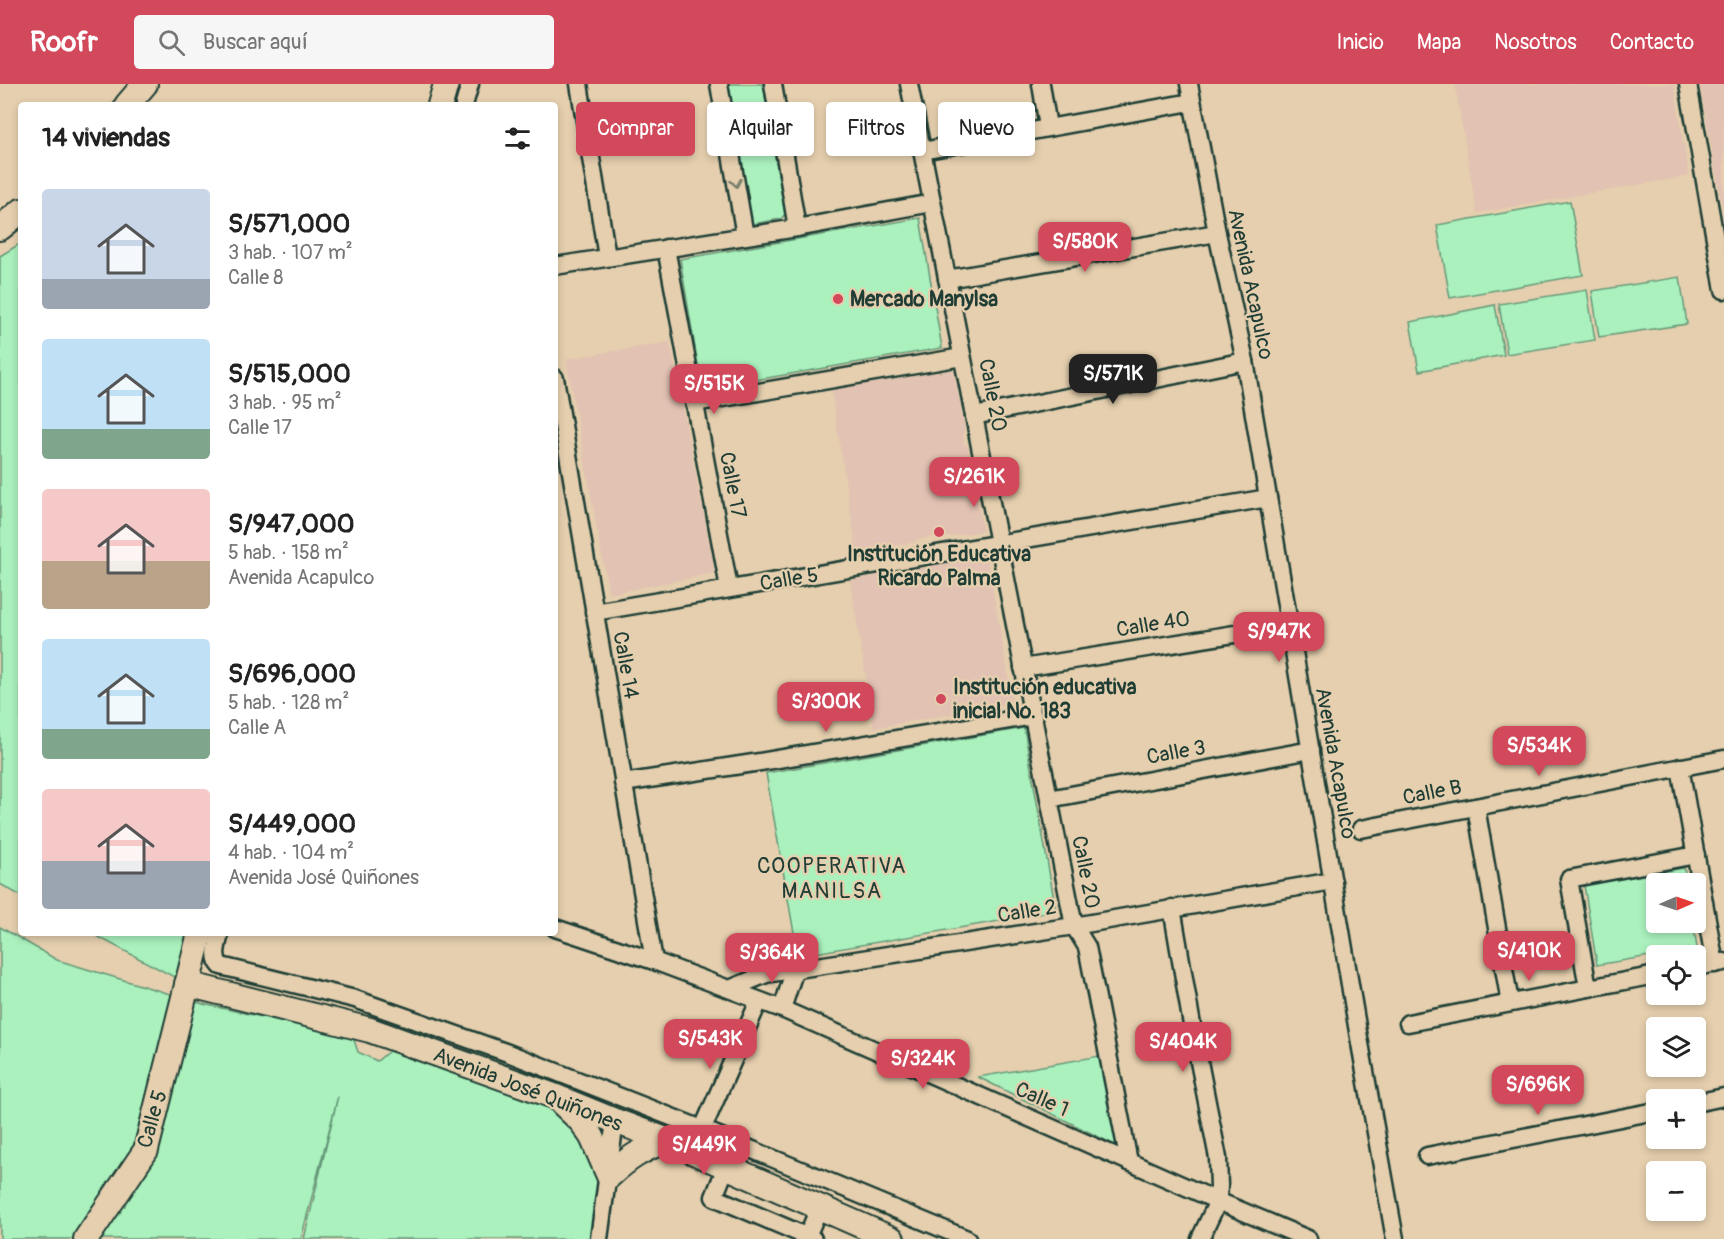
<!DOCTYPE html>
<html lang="es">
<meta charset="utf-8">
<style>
:root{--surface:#fff;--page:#f6f6f6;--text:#222;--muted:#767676;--accent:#d1495b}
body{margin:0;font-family:Pangolin,sans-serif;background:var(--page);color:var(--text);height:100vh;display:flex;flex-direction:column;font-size:22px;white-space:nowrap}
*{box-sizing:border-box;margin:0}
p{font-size:20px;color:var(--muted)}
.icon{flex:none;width:33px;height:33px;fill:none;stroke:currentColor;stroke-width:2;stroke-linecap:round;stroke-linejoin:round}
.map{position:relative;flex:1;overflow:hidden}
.panel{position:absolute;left:18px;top:18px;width:540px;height:834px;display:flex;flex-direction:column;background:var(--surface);border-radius:6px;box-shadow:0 3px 9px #0003}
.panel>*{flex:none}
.top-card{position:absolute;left:576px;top:18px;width:570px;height:54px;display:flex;gap:12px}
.needle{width:39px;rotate:88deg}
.buttons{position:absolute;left:1646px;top:789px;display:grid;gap:12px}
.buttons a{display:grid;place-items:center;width:60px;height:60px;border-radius:6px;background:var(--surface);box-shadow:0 3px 9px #0003;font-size:30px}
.price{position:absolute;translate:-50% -51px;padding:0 14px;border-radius:12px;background:var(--accent);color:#fff;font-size:20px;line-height:39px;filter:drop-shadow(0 2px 3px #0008)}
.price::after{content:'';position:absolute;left:50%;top:36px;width:18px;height:14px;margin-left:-9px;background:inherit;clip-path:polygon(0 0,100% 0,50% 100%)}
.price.on{background:#222;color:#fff}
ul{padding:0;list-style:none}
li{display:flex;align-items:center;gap:18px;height:150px;padding:0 24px}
li span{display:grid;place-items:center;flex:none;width:168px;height:120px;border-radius:6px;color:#555}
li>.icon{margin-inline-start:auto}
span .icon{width:72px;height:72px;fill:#fffc;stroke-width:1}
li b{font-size:26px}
h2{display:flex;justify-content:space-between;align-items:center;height:72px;padding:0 24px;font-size:26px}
.tag{padding:0 21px;border-radius:6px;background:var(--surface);box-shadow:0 3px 9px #0003;font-size:21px;line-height:54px}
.tag.on{background:var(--accent);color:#fff}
header{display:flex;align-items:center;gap:36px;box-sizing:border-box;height:84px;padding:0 30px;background:var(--accent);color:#fff}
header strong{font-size:28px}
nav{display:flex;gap:33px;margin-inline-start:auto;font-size:21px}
.search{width:420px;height:54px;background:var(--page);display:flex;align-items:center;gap:15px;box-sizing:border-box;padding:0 21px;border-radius:6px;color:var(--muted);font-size:22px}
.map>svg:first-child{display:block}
.built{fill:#e2c2b2}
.green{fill:#aaf1bd;stroke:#649778;stroke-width:1.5}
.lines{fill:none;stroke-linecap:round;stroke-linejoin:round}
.street-casing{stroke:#1f3d34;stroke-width:21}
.secondary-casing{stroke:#1f3d34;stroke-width:28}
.street{stroke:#e5cfae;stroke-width:16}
.secondary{stroke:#e5cfae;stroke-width:24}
.oneway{stroke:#787f6b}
.poi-dot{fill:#d1495b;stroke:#e5cfae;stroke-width:2}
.labels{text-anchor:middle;stroke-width:4.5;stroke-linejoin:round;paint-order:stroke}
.street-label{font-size:21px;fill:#1f3d34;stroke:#e5cfae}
.poi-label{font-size:21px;font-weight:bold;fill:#1f3d34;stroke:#e5cfae;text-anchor:start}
.neighbourhood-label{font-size:22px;letter-spacing:1.5px;fill:#1f3d34;stroke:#e5cfae}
</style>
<header>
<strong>Roofr</strong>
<div class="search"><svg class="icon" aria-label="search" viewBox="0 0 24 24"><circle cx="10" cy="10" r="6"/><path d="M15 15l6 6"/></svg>Buscar aquí</div>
<nav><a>Inicio</a><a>Mapa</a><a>Nosotros</a><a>Contacto</a></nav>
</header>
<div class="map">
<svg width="1724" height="1155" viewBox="0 0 1724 1155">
<rect width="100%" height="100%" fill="#e5cfae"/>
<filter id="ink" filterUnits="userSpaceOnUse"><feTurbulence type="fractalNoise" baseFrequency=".0167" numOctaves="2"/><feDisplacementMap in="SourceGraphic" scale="12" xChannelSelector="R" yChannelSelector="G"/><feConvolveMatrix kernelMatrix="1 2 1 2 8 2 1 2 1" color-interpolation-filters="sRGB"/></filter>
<g filter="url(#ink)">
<g class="built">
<path d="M1455,0H1674L1689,92L1477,129Z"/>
<path d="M1700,0H1724V134Z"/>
<path d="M670,258L715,489L609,510L566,275Z"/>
<path d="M950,286L954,288L965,346L963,348L964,361L968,362L983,447L941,454L937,452L916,456V458L857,469L831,306Z"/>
<path d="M987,473L1013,619L874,644L850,496Z"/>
</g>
<g class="green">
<path d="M721,0H763L785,130L781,135L747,141Z"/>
<path d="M1570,117L1583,191L1450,214L1437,141Z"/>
<path d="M920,134L942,264L702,305L680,175Z"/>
<path d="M21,159V812L0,800V172Z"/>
<path d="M1680,193L1687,240L1599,253L1592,207Z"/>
<path d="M1587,206L1595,256L1507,270L1499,220Z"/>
<path d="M1495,221L1504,271L1419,287L1410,238Z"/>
<path d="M1024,644L1056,827L798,872L766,689Z"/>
<path d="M1684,784L1687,799L1656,800V838L1693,839L1697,864L1597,881L1584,801Z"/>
<path d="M0,843L57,876L203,920L353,953L358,968L377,977L389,967L557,1025L577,1044L599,1098L592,1155H304L338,1012L301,1155H0Z"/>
<path d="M91,849H187L176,894Z"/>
<path d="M1100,972L1119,1063L978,993Z"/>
</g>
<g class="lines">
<defs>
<g id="street">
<path d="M579,0L607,173"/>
<path d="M719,0L745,152"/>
<path d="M773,0L797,144"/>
<path d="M909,0L1074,842L1087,863L1129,1078"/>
<path d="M1041,0L1048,43"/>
<path d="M1189,0L1217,149L1245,277L1358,948L1395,1155"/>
<path d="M1688,0L1724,206"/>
<path d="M464,21L470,0"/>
<path d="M922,67L1191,18"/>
<path d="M666,164L729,504"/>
<path d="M555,182L797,144L932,119"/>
<path d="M947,195L1217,149"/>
<path d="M555,294L654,877"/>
<path d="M694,319L962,273"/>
<path d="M974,332L1245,277"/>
<path d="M594,528L1268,414"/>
<path d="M1023,584L1290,541"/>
<path d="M1680,683L1715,880"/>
<path d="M623,699L760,678L1033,632"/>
<path d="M1049,715L1311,666"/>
<path d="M1476,723L1510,919"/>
<path d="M1361,745L1724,675"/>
<path d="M1172,824L1193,947L1218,1074L1219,1102L1218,1117L1200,1155"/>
<path d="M555,844L654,877L782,925L1218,1117L1308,1155"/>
<path d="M220,849C218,860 212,873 221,882L355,915L508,969L702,1045L967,1155"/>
<path d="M1695,883L1724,878"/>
<path d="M1588,904L1569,795L1696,771"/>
<path d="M730,905L766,890L1074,842L1333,797"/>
<path d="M782,925L795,885"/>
<path d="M1408,939L1656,891"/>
<path d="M1695,1019L1724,1013"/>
<path d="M692,1069L759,917"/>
<path d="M1427,1072L1656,1027"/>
<path d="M726,1083L714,1113L813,1155"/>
<path d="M599,1155L615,1037"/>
<path d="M806,1155L819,1124"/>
</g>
<g id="secondary">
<path d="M127,21L145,0"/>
<path d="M440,21L446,0"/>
<path d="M0,144L21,127"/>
<path d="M187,900L370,946L554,1012L615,1037L666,1056L892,1155"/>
<path d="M562,1019L582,1038L592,1053L609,1092C630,1073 640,1067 666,1056"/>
<path d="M86,1155L146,1066L200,849"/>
</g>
</defs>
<use href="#street" class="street-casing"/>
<use href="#secondary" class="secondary-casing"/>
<use href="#street" class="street"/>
<use href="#secondary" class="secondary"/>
</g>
<defs><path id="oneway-chevron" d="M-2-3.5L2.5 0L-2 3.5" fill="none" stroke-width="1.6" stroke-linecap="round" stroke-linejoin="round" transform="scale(1.5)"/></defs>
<use class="oneway" href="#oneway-chevron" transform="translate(736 99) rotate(80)"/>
</g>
<g class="poi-dot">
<circle cx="838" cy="215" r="6"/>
<circle cx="939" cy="448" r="6"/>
<circle cx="941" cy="615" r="6"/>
</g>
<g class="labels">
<g class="street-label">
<text transform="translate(1251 200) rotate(78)" y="7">Avenida Acapulco</text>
<text transform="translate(993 311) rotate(79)" y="7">Calle 20</text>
<text transform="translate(733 401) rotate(79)" y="7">Calle 17</text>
<text transform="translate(789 495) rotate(-9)" y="7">Calle 5</text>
<text transform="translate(1153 540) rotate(-9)" y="7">Calle 40</text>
<text transform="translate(626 581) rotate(80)" y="7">Calle 14</text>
<text transform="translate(1176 668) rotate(-10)" y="7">Calle 3</text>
<text transform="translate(1336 679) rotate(80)" y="7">Avenida Acapulco</text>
<text transform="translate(1432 708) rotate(-11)" y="7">Calle B</text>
<text transform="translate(1086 788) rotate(79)" y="7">Calle 20</text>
<text transform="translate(1027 827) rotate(-9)" y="7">Calle 2</text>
<text transform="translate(528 1005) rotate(21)" y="7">Avenida José Quiñones</text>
<text transform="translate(1042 1015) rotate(24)" y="7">Calle 1</text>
<text transform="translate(152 1035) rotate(-74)" y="7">Calle 5</text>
</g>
<g class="poi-label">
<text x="850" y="222">Mercado Manylsa</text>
<text x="939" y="477" text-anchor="middle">Institución Educativa<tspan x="939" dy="24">Ricardo Palma</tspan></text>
<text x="953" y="610">Institución educativa<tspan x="953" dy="24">inicial No. 183</tspan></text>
</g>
<g class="neighbourhood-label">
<text x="832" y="789">COOPERATIVA<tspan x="832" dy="25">MANILSA</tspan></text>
</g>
</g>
</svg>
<div class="buttons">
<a><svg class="needle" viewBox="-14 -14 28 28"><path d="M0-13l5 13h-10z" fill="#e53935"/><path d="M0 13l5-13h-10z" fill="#767676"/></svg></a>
<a><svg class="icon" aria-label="locate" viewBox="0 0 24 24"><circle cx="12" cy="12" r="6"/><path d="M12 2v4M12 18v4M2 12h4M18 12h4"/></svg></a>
<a><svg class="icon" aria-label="layers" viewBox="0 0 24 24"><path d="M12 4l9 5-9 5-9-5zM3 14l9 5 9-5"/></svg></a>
<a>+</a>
<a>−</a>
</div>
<b class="price" style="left:1085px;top:189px">S/580K</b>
<b class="price on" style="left:1113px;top:321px">S/571K</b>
<b class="price" style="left:714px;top:331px">S/515K</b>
<b class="price" style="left:974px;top:424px">S/261K</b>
<b class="price" style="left:1279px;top:579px">S/947K</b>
<b class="price" style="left:826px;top:649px">S/300K</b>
<b class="price" style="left:1539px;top:693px">S/534K</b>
<b class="price" style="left:1529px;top:898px">S/410K</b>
<b class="price" style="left:772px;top:900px">S/364K</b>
<b class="price" style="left:710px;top:986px">S/543K</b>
<b class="price" style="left:1183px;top:989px">S/404K</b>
<b class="price" style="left:923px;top:1006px">S/324K</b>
<b class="price" style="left:1538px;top:1032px">S/696K</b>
<b class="price" style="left:704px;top:1092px">S/449K</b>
<div class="top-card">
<a class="tag on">Comprar</a>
<a class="tag">Alquilar</a>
<a class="tag">Filtros</a>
<a class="tag">Nuevo</a>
</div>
<section class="panel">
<h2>14 viviendas<svg class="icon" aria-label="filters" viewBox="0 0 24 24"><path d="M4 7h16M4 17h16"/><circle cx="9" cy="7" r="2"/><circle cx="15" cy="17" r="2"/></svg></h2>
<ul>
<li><span style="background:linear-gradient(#c9d6e8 75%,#9aa5b1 0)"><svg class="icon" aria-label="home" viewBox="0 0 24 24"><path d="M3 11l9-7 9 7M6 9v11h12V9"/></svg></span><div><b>S/571,000</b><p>3 hab. · 107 m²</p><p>Calle 8</p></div></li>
<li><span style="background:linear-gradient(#bfe0f5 75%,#7fa58c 0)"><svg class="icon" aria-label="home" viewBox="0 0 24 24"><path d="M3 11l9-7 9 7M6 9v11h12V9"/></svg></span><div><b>S/515,000</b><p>3 hab. · 95 m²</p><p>Calle 17</p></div></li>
<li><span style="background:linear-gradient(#f6c9c9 60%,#b9a48a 0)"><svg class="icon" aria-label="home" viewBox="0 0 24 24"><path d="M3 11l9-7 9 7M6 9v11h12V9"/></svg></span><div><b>S/947,000</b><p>5 hab. · 158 m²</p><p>Avenida Acapulco</p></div></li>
<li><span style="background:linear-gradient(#bfe0f5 75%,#7fa58c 0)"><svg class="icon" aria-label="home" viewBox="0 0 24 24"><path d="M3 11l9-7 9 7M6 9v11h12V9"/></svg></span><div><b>S/696,000</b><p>5 hab. · 128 m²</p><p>Calle A</p></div></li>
<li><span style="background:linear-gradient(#f6c9c9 60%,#9aa5b1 0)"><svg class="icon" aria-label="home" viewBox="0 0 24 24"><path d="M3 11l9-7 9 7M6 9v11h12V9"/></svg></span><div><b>S/449,000</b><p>4 hab. · 104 m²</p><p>Avenida José Quiñones</p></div></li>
</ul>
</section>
</div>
